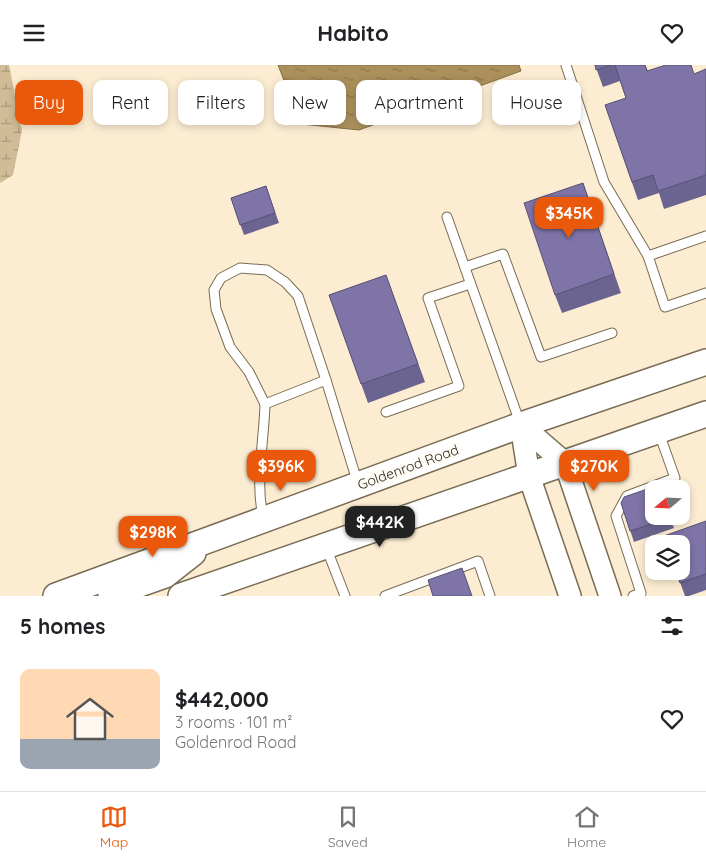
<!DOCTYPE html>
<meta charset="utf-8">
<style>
:root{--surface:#fff;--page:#f6f6f6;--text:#202124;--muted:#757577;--line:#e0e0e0;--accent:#ea580c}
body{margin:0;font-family:Quicksand,sans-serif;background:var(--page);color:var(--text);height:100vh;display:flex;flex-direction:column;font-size:19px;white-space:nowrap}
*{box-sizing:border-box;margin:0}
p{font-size:16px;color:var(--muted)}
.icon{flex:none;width:28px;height:28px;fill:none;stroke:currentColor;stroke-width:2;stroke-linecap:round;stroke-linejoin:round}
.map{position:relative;height:531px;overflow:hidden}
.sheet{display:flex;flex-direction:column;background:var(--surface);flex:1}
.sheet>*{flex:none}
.hud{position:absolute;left:15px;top:15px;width:676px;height:45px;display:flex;gap:10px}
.needle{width:32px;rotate:251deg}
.tools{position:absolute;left:645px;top:415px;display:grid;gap:10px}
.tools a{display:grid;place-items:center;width:45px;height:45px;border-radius:10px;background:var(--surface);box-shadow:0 2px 8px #0003;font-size:25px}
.price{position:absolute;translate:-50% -42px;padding:0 11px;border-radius:10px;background:var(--accent);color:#fff;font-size:16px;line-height:32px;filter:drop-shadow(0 1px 2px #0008)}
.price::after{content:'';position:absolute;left:50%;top:30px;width:15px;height:11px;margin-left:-8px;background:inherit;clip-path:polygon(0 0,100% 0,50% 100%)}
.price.on{background:#222;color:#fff}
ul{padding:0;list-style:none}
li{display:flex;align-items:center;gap:15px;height:125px;padding:0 20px}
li+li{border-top:1px solid var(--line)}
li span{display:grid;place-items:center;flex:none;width:140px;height:100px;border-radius:10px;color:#555}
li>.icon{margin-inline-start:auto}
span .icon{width:60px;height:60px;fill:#fffc;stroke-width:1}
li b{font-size:21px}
h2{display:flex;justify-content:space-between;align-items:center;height:60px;padding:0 20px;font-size:21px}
.tag{padding:0 18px;border-radius:10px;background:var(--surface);box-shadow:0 2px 8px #0003;font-size:18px;line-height:45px}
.tag.on{background:var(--accent);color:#fff}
header{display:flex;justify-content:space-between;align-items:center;height:65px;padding:0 20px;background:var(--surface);font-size:22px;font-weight:800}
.menu{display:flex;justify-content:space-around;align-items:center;height:70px;border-top:1px solid var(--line);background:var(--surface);font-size:14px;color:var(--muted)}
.menu a{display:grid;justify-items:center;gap:2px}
.menu .on{color:var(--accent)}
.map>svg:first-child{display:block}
.wetland{fill:url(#wetland-marsh)}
.water{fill:url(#water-ripples);stroke:#857048}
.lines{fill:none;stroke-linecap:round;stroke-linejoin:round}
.service-casing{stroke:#786c53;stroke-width:11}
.tertiary-casing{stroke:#786c53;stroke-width:24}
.secondary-casing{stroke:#786c53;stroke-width:28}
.service{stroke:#fff;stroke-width:9}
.tertiary{stroke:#fff;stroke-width:21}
.secondary{stroke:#fff;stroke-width:25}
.wall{fill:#6c6490}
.building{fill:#7e74a7;stroke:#585175}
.labels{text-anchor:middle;stroke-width:5;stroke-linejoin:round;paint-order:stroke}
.street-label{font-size:14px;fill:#2c271c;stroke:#fffcf6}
</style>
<header><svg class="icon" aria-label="menu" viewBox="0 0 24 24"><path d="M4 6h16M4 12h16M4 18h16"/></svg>Habito<svg class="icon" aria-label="heart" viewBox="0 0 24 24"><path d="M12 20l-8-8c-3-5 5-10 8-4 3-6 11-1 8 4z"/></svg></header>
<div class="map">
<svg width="706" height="531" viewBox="0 0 706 531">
<defs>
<pattern id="wetland-marsh" width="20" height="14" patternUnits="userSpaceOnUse" patternTransform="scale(1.25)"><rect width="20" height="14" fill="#d0bc96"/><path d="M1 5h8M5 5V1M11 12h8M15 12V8" fill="none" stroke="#a9997a"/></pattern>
<pattern id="water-ripples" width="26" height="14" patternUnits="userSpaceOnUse" patternTransform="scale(1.25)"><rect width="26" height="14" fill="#ab905b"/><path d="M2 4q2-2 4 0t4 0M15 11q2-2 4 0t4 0" fill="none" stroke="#8b764a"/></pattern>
</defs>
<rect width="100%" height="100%" fill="#fcedd2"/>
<path class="wetland" d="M0,0H9L22,65L13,110L0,118Z"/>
<path class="water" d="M278,0H519L521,6L359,65L301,59Z"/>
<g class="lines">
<defs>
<g id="service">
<path d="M566,0L604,117L648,191"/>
<path d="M447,152L520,358"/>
<path d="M706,171L648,191L665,242L706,228"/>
<path d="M465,202L503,189L541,292L612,268"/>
<path d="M265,339L249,307L230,282L216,244L214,225L221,213L240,203L267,205L285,217L298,231L326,315"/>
<path d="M386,347L459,321L428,233L470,219"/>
<path d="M263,452C255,416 264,377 265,339L326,315L358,419"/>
<path d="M326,482L345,531"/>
<path d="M385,531L478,496L490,531"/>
<path d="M633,531L641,528L616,451L627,431L675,413L659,368"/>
</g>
<g id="tertiary">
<path d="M521,360L565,398L610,531"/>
<path d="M521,360L529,411L570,531"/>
</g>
<g id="secondary">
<path d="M111,529L165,510L193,488"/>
<path d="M56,531L521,360L706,297"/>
<path d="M181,531L706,349"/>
</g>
</defs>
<use href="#service" class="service-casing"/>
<use href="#tertiary" class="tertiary-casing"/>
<use href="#secondary" class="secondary-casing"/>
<use href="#service" class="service"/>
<use href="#tertiary" class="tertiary"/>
<use href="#secondary" class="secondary"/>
</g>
<g class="wall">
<path d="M595,0H645L648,6L694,9L706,4V130L664,144L659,128L638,135L605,40L626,33L620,16L603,22Z"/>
<path d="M583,118L621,228L562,248L555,230Z"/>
<path d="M266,121L279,158L244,170L231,133Z"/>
<path d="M386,210L425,317L368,338L329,230Z"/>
<path d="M621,438L669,451L674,463L634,477Z"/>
<path d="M706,456V525L689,531H685L676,506Z"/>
</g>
<g class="building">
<path d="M595,0H611L596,5Z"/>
<path d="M615,0H645L647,6L666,0H691L694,9L706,4V110L658,126L653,110L632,117L605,40L626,33Z"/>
<path d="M583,118L614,209L555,230L524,138Z"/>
<path d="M266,121L275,148L240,160L231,133Z"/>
<path d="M386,210L418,299L361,319L329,230Z"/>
<path d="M659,420L660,424H654V451H669L670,453L630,466L621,438L624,432Z"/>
<path d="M706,456V509L680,518L676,506H681V479H667L664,471Z"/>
<path d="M462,503L472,531H433L428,515Z"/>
</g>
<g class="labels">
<g class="street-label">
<text transform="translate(408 402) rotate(-20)" y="5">Goldenrod Road</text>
</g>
</g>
</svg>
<div class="tools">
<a><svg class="needle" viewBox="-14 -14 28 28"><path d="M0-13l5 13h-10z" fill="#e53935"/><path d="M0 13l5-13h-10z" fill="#757577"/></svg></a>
<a><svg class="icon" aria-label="layers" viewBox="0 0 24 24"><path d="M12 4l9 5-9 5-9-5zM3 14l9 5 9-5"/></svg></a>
</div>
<b class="price" style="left:569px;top:174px">$345K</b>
<b class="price" style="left:281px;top:427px">$396K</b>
<b class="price" style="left:594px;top:427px">$270K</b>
<b class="price on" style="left:380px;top:483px">$442K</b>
<b class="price" style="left:153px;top:493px">$298K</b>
<div class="hud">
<a class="tag on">Buy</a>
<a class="tag">Rent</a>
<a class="tag">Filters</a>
<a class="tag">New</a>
<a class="tag">Apartment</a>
<a class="tag">House</a>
</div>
</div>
<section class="sheet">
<h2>5 homes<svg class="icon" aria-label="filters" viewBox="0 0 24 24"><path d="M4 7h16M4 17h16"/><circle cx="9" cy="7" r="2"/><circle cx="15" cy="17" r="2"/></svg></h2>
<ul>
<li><span style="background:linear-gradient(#ffd9b3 70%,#9aa5b1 0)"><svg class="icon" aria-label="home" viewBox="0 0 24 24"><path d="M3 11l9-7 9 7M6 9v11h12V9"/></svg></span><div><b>$442,000</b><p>3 rooms · 101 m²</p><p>Goldenrod Road</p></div><svg class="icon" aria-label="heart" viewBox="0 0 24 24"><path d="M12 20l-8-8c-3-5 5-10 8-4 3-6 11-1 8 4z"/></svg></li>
</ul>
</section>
<nav class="menu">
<a class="on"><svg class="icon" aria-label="map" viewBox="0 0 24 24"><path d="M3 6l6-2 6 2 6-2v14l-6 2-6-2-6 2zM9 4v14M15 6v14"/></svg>Map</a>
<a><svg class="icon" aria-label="saved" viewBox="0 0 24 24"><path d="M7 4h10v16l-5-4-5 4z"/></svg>Saved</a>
<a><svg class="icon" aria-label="home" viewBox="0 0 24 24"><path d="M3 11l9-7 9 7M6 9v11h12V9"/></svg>Home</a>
</nav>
